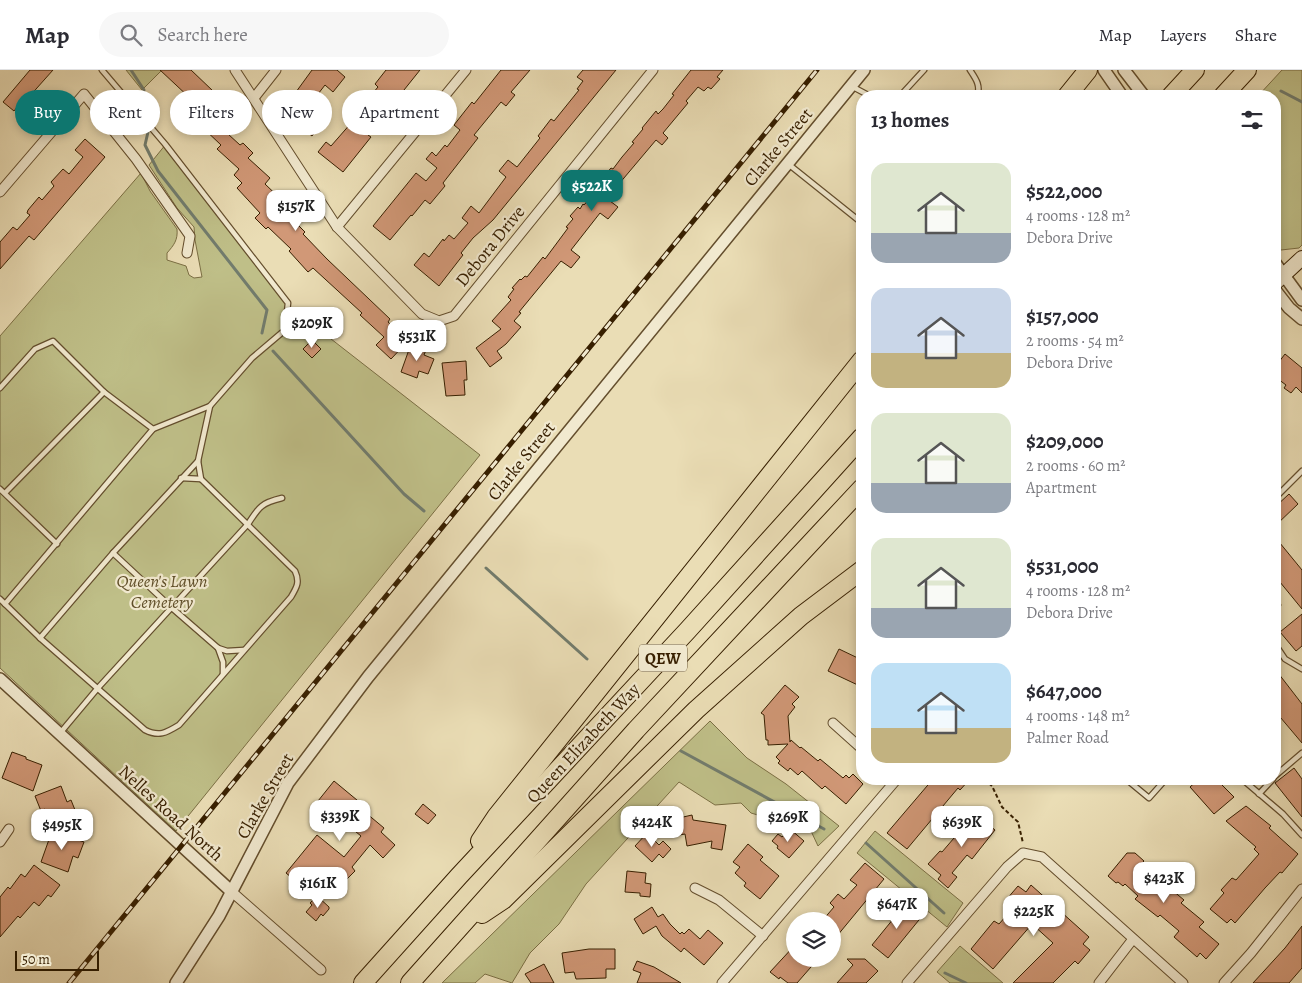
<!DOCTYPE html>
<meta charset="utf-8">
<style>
:root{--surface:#fff;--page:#f7f7f7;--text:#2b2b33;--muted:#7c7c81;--line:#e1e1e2;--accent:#0f766e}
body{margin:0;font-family:Alegreya,serif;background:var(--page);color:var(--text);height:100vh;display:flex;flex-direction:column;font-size:19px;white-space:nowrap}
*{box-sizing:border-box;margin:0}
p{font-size:16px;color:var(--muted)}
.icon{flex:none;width:28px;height:28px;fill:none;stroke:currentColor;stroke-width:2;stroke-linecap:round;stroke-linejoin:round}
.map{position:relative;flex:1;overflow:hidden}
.drawer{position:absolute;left:856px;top:20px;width:425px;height:695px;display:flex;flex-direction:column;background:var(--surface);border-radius:20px;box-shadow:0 2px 8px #0003}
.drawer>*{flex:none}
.hud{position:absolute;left:15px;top:20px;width:475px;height:45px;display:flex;gap:10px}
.controls{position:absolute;left:786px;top:842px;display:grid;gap:10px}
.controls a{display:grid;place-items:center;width:55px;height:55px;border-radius:50%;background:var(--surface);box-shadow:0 2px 8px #0003;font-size:25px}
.scale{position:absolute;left:15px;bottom:12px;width:84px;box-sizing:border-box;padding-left:5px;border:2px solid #371f00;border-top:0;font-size:14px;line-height:18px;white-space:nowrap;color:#371f00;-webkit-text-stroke:4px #f1e9cf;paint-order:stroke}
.price{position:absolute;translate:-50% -42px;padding:0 11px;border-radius:10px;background:#fff;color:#222;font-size:16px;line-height:32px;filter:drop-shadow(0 1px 2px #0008)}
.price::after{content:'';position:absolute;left:50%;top:30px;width:15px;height:11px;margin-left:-8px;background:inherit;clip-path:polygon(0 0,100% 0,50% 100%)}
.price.active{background:var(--accent);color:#fff}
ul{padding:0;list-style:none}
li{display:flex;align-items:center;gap:15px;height:125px;padding:0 15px}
li span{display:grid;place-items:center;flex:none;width:140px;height:100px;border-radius:15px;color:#555}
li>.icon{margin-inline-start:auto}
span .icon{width:60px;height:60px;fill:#fffc;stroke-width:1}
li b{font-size:21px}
h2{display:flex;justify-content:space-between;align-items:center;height:60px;padding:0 15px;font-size:21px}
.chip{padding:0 18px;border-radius:22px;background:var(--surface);box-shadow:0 2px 8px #0003;font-size:18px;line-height:45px}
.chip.active{background:var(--accent);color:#fff}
header{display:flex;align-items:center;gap:30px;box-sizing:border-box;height:70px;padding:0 25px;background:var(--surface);border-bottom:1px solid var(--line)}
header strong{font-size:24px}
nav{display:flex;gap:28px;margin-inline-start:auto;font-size:18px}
.search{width:350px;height:45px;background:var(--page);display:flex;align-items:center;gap:12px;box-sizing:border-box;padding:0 18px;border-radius:28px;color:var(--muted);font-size:19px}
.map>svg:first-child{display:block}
.green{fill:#bfbf88;stroke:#7b6f44}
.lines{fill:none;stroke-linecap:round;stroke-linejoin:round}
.stream{stroke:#727c6d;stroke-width:3}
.building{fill:#d19877;stroke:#371f00}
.service-casing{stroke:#644e2d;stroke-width:7}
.minor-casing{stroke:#644e2d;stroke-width:11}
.tertiary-casing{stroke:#644e2d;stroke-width:14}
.secondary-casing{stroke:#371f00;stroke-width:16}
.motorway-casing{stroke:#371f00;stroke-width:20}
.path{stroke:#371f00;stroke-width:2;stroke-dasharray:4 2.5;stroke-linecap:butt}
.service{stroke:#f1e9cf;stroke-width:4.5}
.minor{stroke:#f1e9cf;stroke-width:9}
.tertiary{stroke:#f1e9cf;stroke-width:11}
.secondary{stroke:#f1e9cf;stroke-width:14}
.motorway{stroke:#eaddb5;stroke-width:18}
.rail-casing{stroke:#371f00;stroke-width:5}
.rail{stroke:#f1e9cf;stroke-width:3;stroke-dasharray:9;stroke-linecap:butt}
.labels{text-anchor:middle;stroke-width:4.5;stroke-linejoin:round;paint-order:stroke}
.shield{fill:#f1e9cf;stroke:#6f5c3e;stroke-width:1}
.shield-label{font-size:16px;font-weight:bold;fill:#371f00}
.street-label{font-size:18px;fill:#371f00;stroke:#f1e9cf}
.park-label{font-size:18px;font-style:italic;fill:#604f29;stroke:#f1e9cf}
</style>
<header>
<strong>Map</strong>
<div class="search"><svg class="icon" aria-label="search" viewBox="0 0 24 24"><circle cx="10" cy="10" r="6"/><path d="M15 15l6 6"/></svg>Search here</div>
<nav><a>Map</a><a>Layers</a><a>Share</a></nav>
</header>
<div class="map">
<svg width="1302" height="913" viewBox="0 0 1302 913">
<rect width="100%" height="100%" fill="#eaddb5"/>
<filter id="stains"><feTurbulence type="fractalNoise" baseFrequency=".004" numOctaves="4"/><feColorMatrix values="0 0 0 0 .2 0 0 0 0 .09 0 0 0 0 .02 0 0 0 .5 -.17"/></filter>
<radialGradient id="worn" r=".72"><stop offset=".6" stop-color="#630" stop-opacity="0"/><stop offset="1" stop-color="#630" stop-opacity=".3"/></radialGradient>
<g class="green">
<path d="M126,0H162L142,20Z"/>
<path d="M1282,0H1302V175L1299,178L1281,180L1275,172V26H1258Z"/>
<path d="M166,74L290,237L480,385L176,761L0,598V266L141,103L150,121L177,159C178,170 174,175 167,183V190L186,196L189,205L194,208L202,207L195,170L194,157L177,138L149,95Z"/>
<path d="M710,651L747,688L786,714L839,756L818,776L811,761L751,743L741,733L715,735L679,712L586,814L559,854L530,883L512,913L485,904L475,913H442Z"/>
<path d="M875,761L963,833L947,857L857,783Z"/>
<path d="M960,876L1003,913H950L937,902Z"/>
</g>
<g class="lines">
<g class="stream">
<path d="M131,0L144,20L142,28L151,38L152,44"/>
<path d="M1281,21L1302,32"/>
<path d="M148,62L145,75L158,101L267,240L262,263"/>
<path d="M273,281L404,424L424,441"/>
<path d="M486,498L587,589"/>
<path d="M681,681L824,759"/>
<path d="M866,773L944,843"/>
<path d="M945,903L966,913"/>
</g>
</g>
<g class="building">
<path d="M30,0H53L20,37L18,36L14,41L3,32Z"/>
<path d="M160,0H191L213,21L211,23L219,30L207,44Z"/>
<path d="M312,0H337L345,7L333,22L325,15L301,46L287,35L291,29L290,28L295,21L296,22Z"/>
<path d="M386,0H420L400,25L403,28L392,42L382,54L379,51L368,65L371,67L343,102L318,82L326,72L331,76L352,52L356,55L367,42L361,37L378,17L375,14Z"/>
<path d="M501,0H530L511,22L515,25L506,36L501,32L474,65L478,68L443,113L445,116L430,134L425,130L412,146L411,145L390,170L373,156L416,103L426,111L437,98L426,89L432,82L436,86L445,75L447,77L460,60L454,55L472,32L474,34Z"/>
<path d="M583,0H616L493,150L473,168L461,183L463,185L439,216L414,195L424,183L429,187L443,169L444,171L449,165L454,169L468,153L462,148L471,136L479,143L506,107L499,101L508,90L517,97L540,68L538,66L551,49L554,51L579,20L577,19L583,11L577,7Z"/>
<path d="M691,0H723L717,7L720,9L711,19L708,17L704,21L698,17L686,31L688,33L663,63L668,68L662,75L656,70L613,121L616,123L610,131L618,137L608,149L600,143L571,180L580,187L571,198L561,191L519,242L521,243L514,251L521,257L506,274L497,281L502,288L490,297L476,278L501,259L492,251L511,230L508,227L514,219L512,218L520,209L521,210L525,206L527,207L543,187L545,189L568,158L566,157L573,149L570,146L578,137L580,139L583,134L584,135L597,120L594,118L611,98L613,99L622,87L634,73L632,72L643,59L642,58L656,41L658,44L663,39L674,25L672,24Z"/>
<path d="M215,41L224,50L226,48L235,57L228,64L240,75L243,73L253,83L248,88L270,108L265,114L288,136L285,139L300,152L298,155L305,162L303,164L327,189L390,249L388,252L408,271L391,289L376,275L384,267L360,245L362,243L313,198L308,202L289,181L291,179L268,157L266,159L255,148L260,143L237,118L242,113L234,105L239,99L217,79L221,75L201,56Z"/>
<path d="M309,49L319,57L312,66L302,58Z"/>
<path d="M85,69L105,87L34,170L29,166L0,199V172L13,157L17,160L30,145L27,143L28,140L39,127L42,130L54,116L51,112L63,99L69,104L83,87L75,80Z"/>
<path d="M312,270L321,279L312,288L303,279Z"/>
<path d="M411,274L426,280L424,285L434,289L428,304L419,301L417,308L401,302Z"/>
<path d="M1285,284L1302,298V323L1296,317L1291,323L1284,318L1286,315L1278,309L1280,307L1275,302V297Z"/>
<path d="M466,291L467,310H464L465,325L446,326L442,293Z"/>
<path d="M1289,424L1298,434L1275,456V437Z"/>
<path d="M1275,467L1302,500V539L1275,506Z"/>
<path d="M1302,544V576L1296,581L1280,562Z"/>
<path d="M839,579L862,590V617L828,601Z"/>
<path d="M1275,599L1302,634V673L1275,641Z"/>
<path d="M785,615L799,627L792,634L795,637L788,646L790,672L791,670L800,678L801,677L818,691L820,689L843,708L846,705L849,708L853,704L863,714L846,734L825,716L822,719L802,701L798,705L790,698L788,701L778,693L780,691L776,687L788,674L768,675V670H766L764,645L761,643Z"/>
<path d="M12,682L26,687V689L42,695L33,721L2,708Z"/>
<path d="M1294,698L1302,709V747L1275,713Z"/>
<path d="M933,709H970L960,720L958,718L907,779L887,763Z"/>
<path d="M1199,709H1216L1234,727L1214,744L1190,717Z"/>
<path d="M334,711L369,740L366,743L384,758L381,762L395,775L383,788L370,775L352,797L355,801L341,815L326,800L309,822L286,803L317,765L344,787L361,766L318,731Z"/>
<path d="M61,716L67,732L71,730L77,745L51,756L45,739L41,741L35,726Z"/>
<path d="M423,734L436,745L428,754L415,744Z"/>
<path d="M1246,736L1271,756L1269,758L1298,784L1282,803L1280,802L1265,818L1235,853L1231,849L1227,853L1210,839L1224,823L1221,820L1232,808L1236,810L1259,784L1254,779L1256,777L1226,751Z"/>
<path d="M973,742L995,760L972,789L967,785L952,803L957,807L948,818L938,809L941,805L928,794L940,781L942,782L960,761L958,759Z"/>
<path d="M692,745L693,750L726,755L722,780L711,778L712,771L687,776L685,764L674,766L670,750Z"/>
<path d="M790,759L804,771L789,788L777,778L778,776L772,771L778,764L782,767Z"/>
<path d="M52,761L84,772L78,788L73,786L68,802L41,792Z"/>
<path d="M647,763L659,775L663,771L671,779L663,788L659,784L652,792L635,776Z"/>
<path d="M748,774L763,787L760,790L779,806L760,829L744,816L746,813L735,803L740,797L733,792Z"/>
<path d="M1127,783H1135L1144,791L1141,794L1184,830L1181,833L1204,852L1199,857L1219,874L1206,889L1200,883L1197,887L1174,867L1179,861L1160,845L1158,847L1135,829L1138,826L1125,814L1123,816L1118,812L1116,813L1108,806Z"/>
<path d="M865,793L884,809L832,872V851H822L834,837L830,833L838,824L844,829L857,815L850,810Z"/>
<path d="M34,795L60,815L51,827L48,825L39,836L34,832L20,848L18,846L0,867V827L8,817L10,819L21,804L25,807Z"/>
<path d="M627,801L646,803L645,813L651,814L650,827L640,826V823L625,822Z"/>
<path d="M1031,815L1089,867L1083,874L1090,880L1078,894L1075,891L1053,913H1013L1053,873L1032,854L993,899L971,879L994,851L999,854L1014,837L1006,830L1018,816L1026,822Z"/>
<path d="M317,826L329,837V839L323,846L321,844L316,851L306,842L312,835L310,833Z"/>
<path d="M907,832L923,845L888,888L872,875Z"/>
<path d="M652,837L658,847L663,844L670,854L680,864L682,862L684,864L689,859L700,869L708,860L723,873L704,895L684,878L681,882L662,866L656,856L643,864L634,849Z"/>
<path d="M1302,856V898L1289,913H1253L1285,878Z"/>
<path d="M795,875V889H818L797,913H788L780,907L779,909L770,902Z"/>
<path d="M589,879H615V899H606V908L576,909L574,902L565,903L562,883Z"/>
<path d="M847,889H865L878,901L866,913H837L853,895Z"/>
<path d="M637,891L654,897L681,913H637L641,903L633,900Z"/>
<path d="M544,894L554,913H531L525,904Z"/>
</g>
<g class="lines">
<defs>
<g id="service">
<path d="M970,0C976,9 981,16 977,26"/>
<path d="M853,17L870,26"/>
<path d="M900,26L924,0"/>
<path d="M787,93L862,153"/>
<path d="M0,318L35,279L53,271L104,322L153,359"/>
<path d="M181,408L201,409"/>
<path d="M0,419L57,474"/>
<path d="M5,423L104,322"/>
<path d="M1275,428L1302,401"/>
<path d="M113,483L172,538L218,578L223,592V604"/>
<path d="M0,529L40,568L145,660C159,667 166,663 179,655L291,527C297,517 300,512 295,501L201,409L198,391L210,336"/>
<path d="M1275,531L1278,535L1275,539"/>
<path d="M5,534L153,359L210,336L252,288L285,260L288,233L165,74L102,0"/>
<path d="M40,568L113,483L198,391"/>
<path d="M1275,574L1285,589L1302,599"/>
<path d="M218,578L227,581L244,580"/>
<path d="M61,662L97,619L248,454C259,437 261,433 282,428"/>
<path d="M1275,706L1302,683"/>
<path d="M1126,709L1149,728L1166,709"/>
<path d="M1242,709L1283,744L1302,765"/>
<path d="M1259,724L1273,709"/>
</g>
<g id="minor">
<path d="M235,0L337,157L422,244L439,251L454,246L653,0"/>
<path d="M254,28L276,0"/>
<path d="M0,122L84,24L136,89L190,166L187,183"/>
<path d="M337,157L466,0"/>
<path d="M833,653L862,679"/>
<path d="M0,772L9,759"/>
<path d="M695,818L719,830L763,866"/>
<path d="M232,822L321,900"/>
<path d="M722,913L897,709"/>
<path d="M907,913L1007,797L1023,783L1042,787L1183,913"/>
<path d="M1099,913L1133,869"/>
<path d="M1224,913L1251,883L1302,819"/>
</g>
<g id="tertiary">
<path d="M1104,0L1122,26"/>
<path d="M1124,0L1144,26"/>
<path d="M1275,193L1302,230"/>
<path d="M1275,220L1289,238L1302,249"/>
<path d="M0,609L232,822"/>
<path d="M176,913L219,846L288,713L368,607L864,0"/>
</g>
<path id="secondary" d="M1275,213L1302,188"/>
<g id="motorway">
<path d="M1067,26L1088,0"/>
<path d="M1171,26L1195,0"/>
<path d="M1223,26L1247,0"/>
<path d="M480,771L496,747L862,290"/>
<path d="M482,844L503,830L696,640L801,546L862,500"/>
<path d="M363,913L459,806L688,560L862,367"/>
<path d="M410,913L636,660L862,418"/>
</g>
</defs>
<use href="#service" class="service-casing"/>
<use href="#minor" class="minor-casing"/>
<use href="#tertiary" class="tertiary-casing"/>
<use href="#secondary" class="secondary-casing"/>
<use href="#motorway" class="motorway-casing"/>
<path class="path" d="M984,709L992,716L1002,737L1018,752L1023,773"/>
<use href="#service" class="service"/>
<use href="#minor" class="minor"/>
<use href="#tertiary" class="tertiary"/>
<use href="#secondary" class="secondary"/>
<use href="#motorway" class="motorway"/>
<defs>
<path id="rail" d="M69,913L817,0"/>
</defs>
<use href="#rail" class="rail-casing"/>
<use href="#rail" class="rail"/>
</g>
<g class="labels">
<rect class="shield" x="639" y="574.5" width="48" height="27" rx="4"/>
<g class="shield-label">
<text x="663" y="594">QEW</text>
</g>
<g class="street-label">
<text transform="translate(778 77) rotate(-50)" y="6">Clarke Street</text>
<text transform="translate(490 176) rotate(-51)" y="6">Debora Drive</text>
<text transform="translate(521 391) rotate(-51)" y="6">Clarke Street</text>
<text transform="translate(583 673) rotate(-47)" y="6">Queen Elizabeth Way</text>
<text transform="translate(265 726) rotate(-60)" y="6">Clarke Street</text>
<text transform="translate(171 743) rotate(42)" y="6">Nelles Road North</text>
</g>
<g class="park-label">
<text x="162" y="517">Queen's Lawn<tspan x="162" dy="21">Cemetery</tspan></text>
</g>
</g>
<rect width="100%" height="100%" filter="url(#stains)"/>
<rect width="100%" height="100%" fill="url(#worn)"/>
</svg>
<div class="controls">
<a><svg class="icon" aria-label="layers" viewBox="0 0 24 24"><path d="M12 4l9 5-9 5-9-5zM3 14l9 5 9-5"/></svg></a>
</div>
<div class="scale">50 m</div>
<b class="price active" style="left:592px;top:142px">$522K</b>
<b class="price" style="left:296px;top:162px">$157K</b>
<b class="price" style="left:312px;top:279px">$209K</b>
<b class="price" style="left:417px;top:292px">$531K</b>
<b class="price" style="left:340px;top:772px">$339K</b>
<b class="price" style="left:788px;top:773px">$269K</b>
<b class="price" style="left:652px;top:778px">$424K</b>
<b class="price" style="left:962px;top:778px">$639K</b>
<b class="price" style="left:62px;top:781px">$495K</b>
<b class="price" style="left:1164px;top:834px">$423K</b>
<b class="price" style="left:318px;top:839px">$161K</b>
<b class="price" style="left:897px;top:860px">$647K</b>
<b class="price" style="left:1034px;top:867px">$225K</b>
<div class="hud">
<a class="chip active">Buy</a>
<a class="chip">Rent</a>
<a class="chip">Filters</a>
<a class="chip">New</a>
<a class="chip">Apartment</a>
</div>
<section class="drawer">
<h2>13 homes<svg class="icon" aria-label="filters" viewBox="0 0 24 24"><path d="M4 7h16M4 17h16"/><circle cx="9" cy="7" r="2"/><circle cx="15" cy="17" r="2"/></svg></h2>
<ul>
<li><span style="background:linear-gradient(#dfe7d0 70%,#9aa5b1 0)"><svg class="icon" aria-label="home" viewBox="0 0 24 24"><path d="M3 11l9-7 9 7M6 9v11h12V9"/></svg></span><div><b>$522,000</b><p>4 rooms · 128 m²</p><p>Debora Drive</p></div></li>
<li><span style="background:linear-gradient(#c9d6e8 65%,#c2b280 0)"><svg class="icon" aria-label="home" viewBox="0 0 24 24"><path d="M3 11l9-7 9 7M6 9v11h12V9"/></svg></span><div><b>$157,000</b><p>2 rooms · 54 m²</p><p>Debora Drive</p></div></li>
<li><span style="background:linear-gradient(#dfe7d0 70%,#9aa5b1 0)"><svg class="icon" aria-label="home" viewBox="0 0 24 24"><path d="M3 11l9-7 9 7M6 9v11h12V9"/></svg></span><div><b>$209,000</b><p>2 rooms · 60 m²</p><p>Apartment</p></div></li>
<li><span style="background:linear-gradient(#dfe7d0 70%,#9aa5b1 0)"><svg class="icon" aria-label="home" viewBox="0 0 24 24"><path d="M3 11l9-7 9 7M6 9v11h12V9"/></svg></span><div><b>$531,000</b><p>4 rooms · 128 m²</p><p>Debora Drive</p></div></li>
<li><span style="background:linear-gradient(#bfe0f5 65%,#c2b280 0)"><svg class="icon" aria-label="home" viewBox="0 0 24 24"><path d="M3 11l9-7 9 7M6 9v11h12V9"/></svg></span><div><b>$647,000</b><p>4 rooms · 148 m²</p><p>Palmer Road</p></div></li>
</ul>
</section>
</div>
